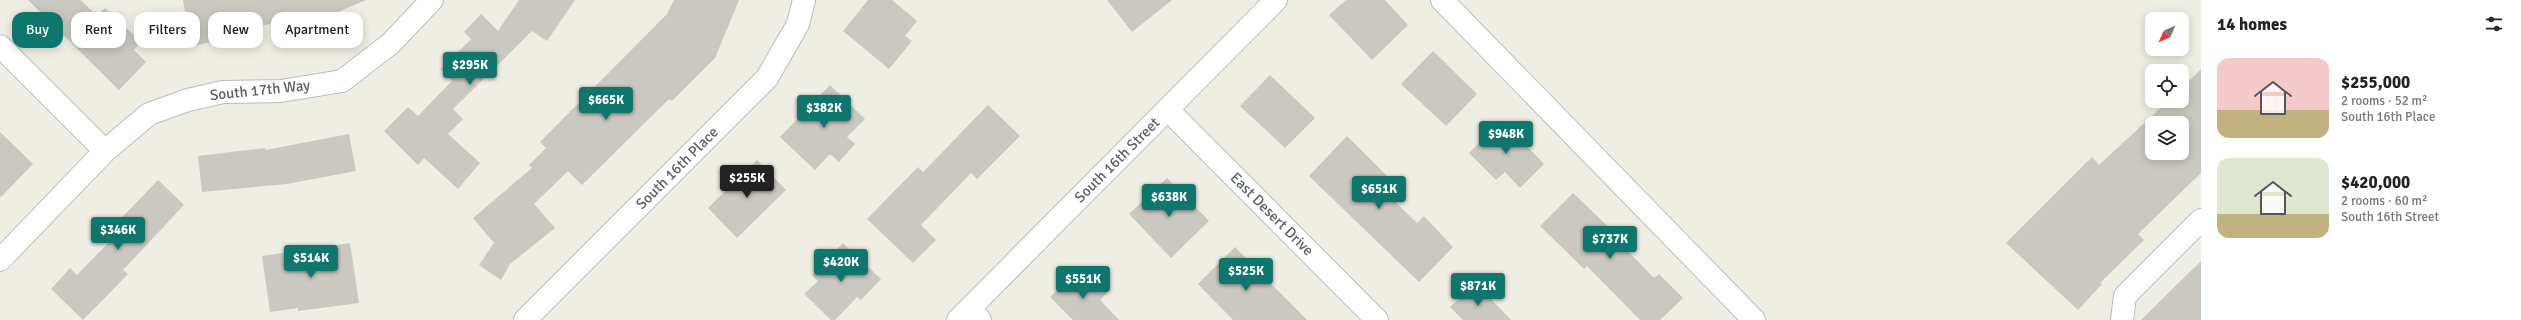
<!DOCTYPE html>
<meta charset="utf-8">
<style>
:root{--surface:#fff;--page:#f6f6f6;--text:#222;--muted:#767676;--accent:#0f766e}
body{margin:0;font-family:Signika,sans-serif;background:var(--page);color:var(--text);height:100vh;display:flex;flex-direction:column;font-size:15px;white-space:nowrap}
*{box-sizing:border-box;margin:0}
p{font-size:13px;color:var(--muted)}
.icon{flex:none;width:22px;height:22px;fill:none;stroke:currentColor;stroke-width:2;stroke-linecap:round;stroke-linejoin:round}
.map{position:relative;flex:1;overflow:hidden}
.panel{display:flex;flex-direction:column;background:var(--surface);width:320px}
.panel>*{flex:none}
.top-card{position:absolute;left:12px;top:12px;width:380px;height:36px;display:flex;gap:8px}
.needle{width:26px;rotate:225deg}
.tools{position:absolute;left:2145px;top:12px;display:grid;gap:8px}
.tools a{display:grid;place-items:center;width:44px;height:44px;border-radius:8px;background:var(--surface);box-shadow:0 2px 10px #0003;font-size:20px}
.price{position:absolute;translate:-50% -34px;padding:0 9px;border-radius:4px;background:var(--accent);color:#fff;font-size:13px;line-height:26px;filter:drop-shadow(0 1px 2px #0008)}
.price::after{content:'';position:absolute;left:50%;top:24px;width:12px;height:9px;margin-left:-6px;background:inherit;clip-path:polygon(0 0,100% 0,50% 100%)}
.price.current{background:#222;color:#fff}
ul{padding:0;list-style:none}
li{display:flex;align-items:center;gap:12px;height:100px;padding:0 16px}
li span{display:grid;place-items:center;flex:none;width:112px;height:80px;border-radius:12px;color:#555}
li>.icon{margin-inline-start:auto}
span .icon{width:48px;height:48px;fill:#fffc;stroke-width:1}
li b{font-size:17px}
h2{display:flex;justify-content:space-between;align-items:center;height:48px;padding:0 16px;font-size:17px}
.pill{padding:0 14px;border-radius:12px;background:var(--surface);box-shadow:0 2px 10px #0003;font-size:14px;line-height:36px}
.pill.current{background:var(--accent);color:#fff}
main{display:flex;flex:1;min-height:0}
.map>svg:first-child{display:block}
.building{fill:#cac8c1;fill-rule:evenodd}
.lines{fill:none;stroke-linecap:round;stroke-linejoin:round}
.minor-casing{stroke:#b9bcc1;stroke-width:24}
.secondary-casing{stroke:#babdc3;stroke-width:24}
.minor{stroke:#fff;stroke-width:22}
.secondary{stroke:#fff;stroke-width:22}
.labels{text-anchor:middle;stroke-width:3;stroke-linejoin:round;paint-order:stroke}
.street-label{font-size:15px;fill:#5c6066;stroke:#fff}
</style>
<main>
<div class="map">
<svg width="2201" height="320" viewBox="0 0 2201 320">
<rect width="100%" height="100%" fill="#efeee4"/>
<g class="building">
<path d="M28,0H81L97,16L105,8L141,42L134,50L146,62L119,90Z"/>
<path d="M183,0H366L286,34L281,22L217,34L218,41L191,46Z"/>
<path d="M519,0H575L547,41L532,31L453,109L463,119L448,134L480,163L458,189L424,158L418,165L384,131L408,107L418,116L452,81L441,69L471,39L464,32L481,14L498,31Z"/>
<path d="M674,0H739L715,58L672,101L669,99L582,185L568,171L534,204L555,228L510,264L501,280L479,265L494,243L473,218L532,168L529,165L546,148L540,142L667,14Z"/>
<path d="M868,0H892L917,21L905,36L912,41L889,69L843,31Z"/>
<path d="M1107,0H1172L1132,32Z"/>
<path d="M1346,0H1385L1408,25L1372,60L1329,15Z"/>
<path d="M1433,51L1477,94L1446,126L1401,84Z"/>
<path d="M2201,69V173L2138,234L2144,240L2100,283L2102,284L2078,310L2006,243L2092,157L2099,165L2168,101H2182V88ZM2152,123H2182V153H2152Z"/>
<path d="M1270,75L1315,118L1285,148L1240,106Z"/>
<path d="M830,85L865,119L847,137L855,144L839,162L830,154L815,170L780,137Z"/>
<path d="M988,105L1020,136L977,179L971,173L921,225L936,240L913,263L867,219L918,167L923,172Z"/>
<path d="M1502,120L1544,164L1520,188L1505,172L1496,180L1469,153Z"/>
<path d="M0,132L33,164L0,198Z"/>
<path d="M349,134L356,171L287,184L202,192L198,156L265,148V150Z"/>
<path d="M1347,136L1388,177L1379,186L1417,223L1424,216L1453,247L1419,282L1309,176Z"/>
<path d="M757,160L786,190L737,238L708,208Z"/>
<path d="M1167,178L1209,221L1171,258L1129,214Z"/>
<path d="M158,180L184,205L123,270L128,274L83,320L51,289L70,268L77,275L114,237L108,232Z"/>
<path d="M1573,193L1617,235L1614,237L1654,278L1659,274L1683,298L1660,320H1640L1587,266L1584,269L1540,226Z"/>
<path d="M350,243L359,303L298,311V308L270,312L262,256Z"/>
<path d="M843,243L881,279L861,300L857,297L835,320H831L804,294L818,281L812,275Z"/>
<path d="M1235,247L1307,320H1233L1198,284Z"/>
<path d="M2201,261V320H2141Z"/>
<path d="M1075,274L1083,282L1090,275L1107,293L1100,300L1119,320H1073L1050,297Z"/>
<path d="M1476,283L1511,320H1463L1450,307Z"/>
</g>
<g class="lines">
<defs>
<g id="minor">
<path d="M1442,0L1754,320"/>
<path d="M0,46L105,151"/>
<path d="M1167,109L1377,320"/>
<path d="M0,260L105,151L149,114L188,100L223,92L281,91L342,81L390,44L432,0"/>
<path d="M970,309L980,320"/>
<path d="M525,320L767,78L798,24L804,0"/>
<path d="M2122,320L2125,296L2201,220"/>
</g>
<path id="secondary" d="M958,320L1276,0"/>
</defs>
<use href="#minor" class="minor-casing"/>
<use href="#secondary" class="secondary-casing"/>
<use href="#minor" class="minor"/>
<use href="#secondary" class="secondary"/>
</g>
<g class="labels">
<g class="street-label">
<text transform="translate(260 90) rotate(-6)" y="5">South 17th Way</text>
<text transform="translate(1117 160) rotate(-45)" y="5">South 16th Street</text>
<text transform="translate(677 168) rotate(-45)" y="5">South 16th Place</text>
<text transform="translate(1272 214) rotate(45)" y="5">East Desert Drive</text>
</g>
</g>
</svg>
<div class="tools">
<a><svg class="needle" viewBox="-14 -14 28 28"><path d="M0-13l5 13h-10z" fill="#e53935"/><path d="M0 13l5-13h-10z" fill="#767676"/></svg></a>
<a><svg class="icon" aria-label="locate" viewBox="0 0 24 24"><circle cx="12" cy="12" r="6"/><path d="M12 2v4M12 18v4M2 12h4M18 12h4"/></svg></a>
<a><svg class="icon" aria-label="layers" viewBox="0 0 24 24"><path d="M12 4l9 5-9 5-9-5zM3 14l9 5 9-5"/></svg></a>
</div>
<b class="price" style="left:470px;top:86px">$295K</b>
<b class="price" style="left:606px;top:121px">$665K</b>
<b class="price" style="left:824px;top:129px">$382K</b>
<b class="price" style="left:1506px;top:155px">$948K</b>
<b class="price current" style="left:747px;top:199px">$255K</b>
<b class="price" style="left:1379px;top:210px">$651K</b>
<b class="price" style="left:1169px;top:218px">$638K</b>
<b class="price" style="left:118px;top:251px">$346K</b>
<b class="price" style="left:1610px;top:260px">$737K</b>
<b class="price" style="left:311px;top:279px">$514K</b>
<b class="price" style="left:841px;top:283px">$420K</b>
<b class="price" style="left:1246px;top:292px">$525K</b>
<b class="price" style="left:1083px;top:300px">$551K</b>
<b class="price" style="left:1478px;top:307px">$871K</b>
<div class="top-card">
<a class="pill current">Buy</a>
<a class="pill">Rent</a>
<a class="pill">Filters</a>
<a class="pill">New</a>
<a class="pill">Apartment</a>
</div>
</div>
<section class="panel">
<h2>14 homes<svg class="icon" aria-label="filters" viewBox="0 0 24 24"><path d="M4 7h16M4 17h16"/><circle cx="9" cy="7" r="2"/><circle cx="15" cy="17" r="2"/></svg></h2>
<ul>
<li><span style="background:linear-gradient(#f6c9c9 65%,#c2b280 0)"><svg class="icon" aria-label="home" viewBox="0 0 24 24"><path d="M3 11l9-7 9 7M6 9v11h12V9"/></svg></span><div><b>$255,000</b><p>2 rooms · 52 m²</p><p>South 16th Place</p></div></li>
<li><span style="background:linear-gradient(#dfe7d0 70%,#c2b280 0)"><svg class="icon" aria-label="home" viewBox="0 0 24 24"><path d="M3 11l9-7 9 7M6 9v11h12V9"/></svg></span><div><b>$420,000</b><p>2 rooms · 60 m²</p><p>South 16th Street</p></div></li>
</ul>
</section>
</main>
